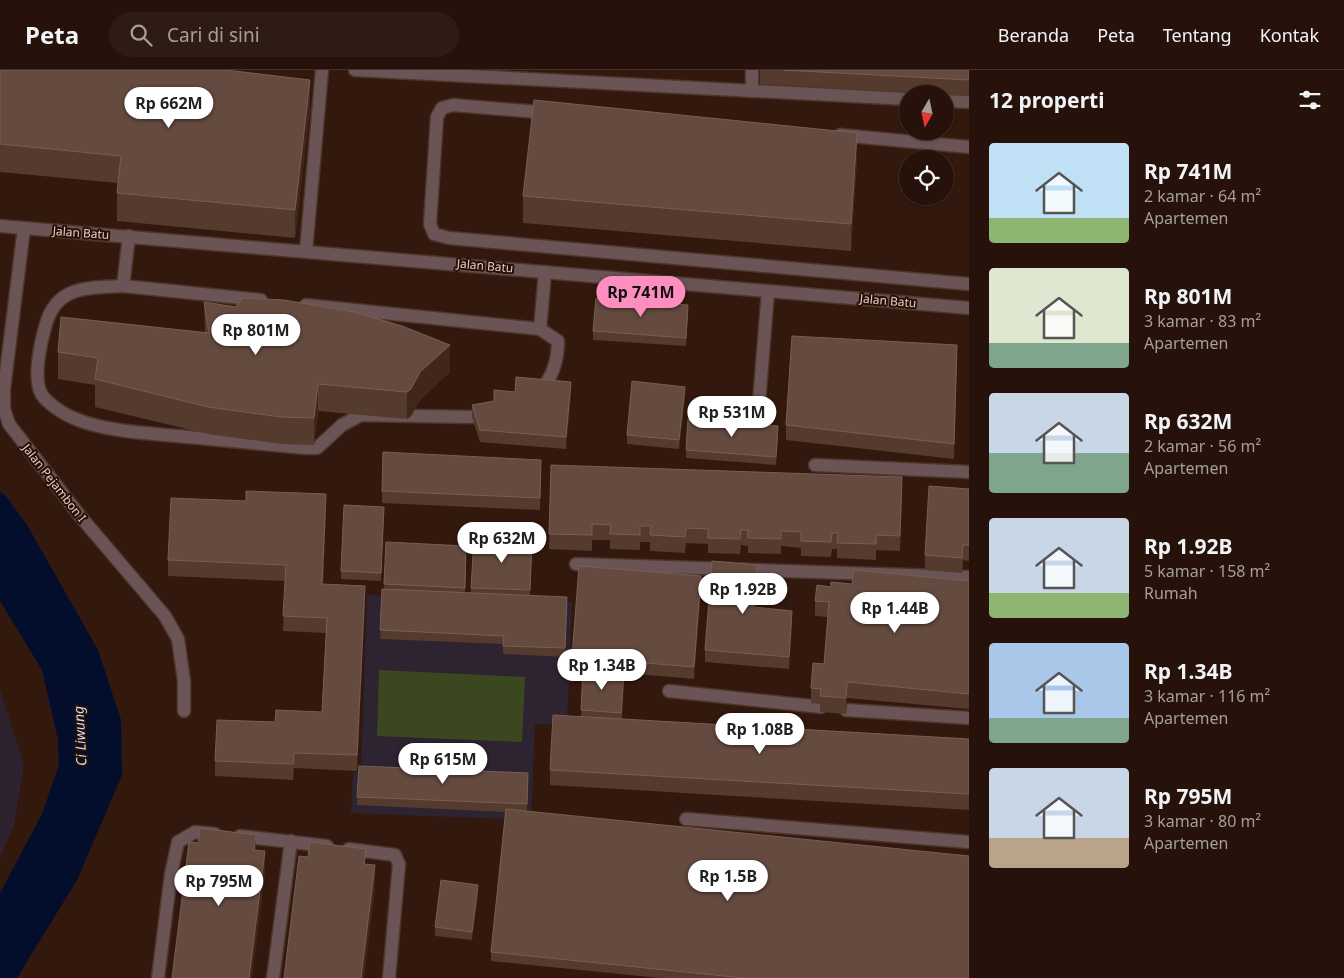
<!DOCTYPE html>
<html lang="id">
<meta charset="utf-8">
<style>
:root{--surface:#26120a;--page:#2e1b13;--text:#f1f3f6;--muted:#a49e9c;--line:#42322b;--accent:#fd8ebf}
body{margin:0;font-family:"Noto Sans",sans-serif;background:var(--page);color:var(--text);height:100vh;display:flex;flex-direction:column;font-size:19px;white-space:nowrap}
*{box-sizing:border-box;margin:0}
p{font-size:16px;color:var(--muted)}
.icon{flex:none;width:28px;height:28px;fill:none;stroke:currentColor;stroke-width:2;stroke-linecap:round;stroke-linejoin:round}
.map{position:relative;flex:1;overflow:hidden}
.panel{display:flex;flex-direction:column;background:var(--surface);width:375px}
.panel>*{flex:none}
.needle{width:32px;rotate:189deg}
.fabs{position:absolute;left:899px;top:15px;display:grid;gap:10px}
.fabs a{display:grid;place-items:center;width:55px;height:55px;border-radius:50%;background:var(--surface);box-shadow:0 1px 4px #0004,0 0 0 1px var(--line);font-size:25px}
.price{position:absolute;translate:-50% -42px;padding:0 11px;border-radius:18px;background:#fff;color:#222;font-size:16px;line-height:32px;filter:drop-shadow(0 1px 2px #0008)}
.price::after{content:'';position:absolute;left:50%;top:30px;width:15px;height:11px;margin-left:-8px;background:inherit;clip-path:polygon(0 0,100% 0,50% 100%)}
.price.current{background:var(--accent);color:#111}
ul{padding:0;list-style:none}
li{display:flex;align-items:center;gap:15px;height:125px;padding:0 20px}
li span{display:grid;place-items:center;flex:none;width:140px;height:100px;border-radius:5px;color:#555}
li>.icon{margin-inline-start:auto}
span .icon{width:60px;height:60px;fill:#fffc;stroke-width:1}
li b{font-size:21px}
h2{display:flex;justify-content:space-between;align-items:center;height:60px;padding:0 20px;font-size:21px}
header{display:flex;align-items:center;gap:30px;box-sizing:border-box;height:70px;padding:0 25px;background:var(--surface);border-bottom:1px solid var(--line)}
header strong{font-size:24px}
nav{display:flex;gap:28px;margin-inline-start:auto;font-size:18px}
.search{width:350px;height:45px;background:var(--page);display:flex;align-items:center;gap:12px;box-sizing:border-box;padding:0 18px;border-radius:28px;color:var(--muted);font-size:19px}
main{display:flex;flex:1;min-height:0}
.map>svg:first-child{display:block}
.education{fill:#2d2331}
.medical{fill:#2f222f}
.green{fill:#3b471e}
.water{fill:#030e2c}
.lines{fill:none;stroke-linecap:round;stroke-linejoin:round}
.minor-casing{stroke:#4e352b;stroke-width:15}
.minor{stroke:#6a5456;stroke-width:12}
.wall{fill:#553a2e}
.shaded-wall{fill:#41261a}
.building{fill:#644a3f;stroke:#785f54}
.labels{text-anchor:middle;stroke-width:4;stroke-linejoin:round;paint-order:stroke}
.street-label{font-size:12px;fill:#e0cec6;stroke:#270f04}
.water-label{font-size:14px;font-style:italic;fill:#cddbf4;stroke:#270f04}
</style>
<header>
<strong>Peta</strong>
<div class="search"><svg class="icon" aria-label="search" viewBox="0 0 24 24"><circle cx="10" cy="10" r="6"/><path d="M15 15l6 6"/></svg>Cari di sini</div>
<nav><a>Beranda</a><a>Peta</a><a>Tentang</a><a>Kontak</a></nav>
</header>
<main>
<div class="map">
<svg width="969" height="908" viewBox="0 0 969 908">
<rect width="100%" height="100%" fill="#32180d"/>
<path class="education" d="M367,525L572,532L567,655L535,654L531,750L351,743L353,702H361Z"/>
<path class="medical" d="M0,619L24,695L14,756L0,787Z"/>
<path class="green" d="M379,600L525,607L522,672L377,666Z"/>
<path class="water" d="M0,422L6,426L27,455L98,580L121,650L122,705L77,810L17,908H0V823L42,744L59,695L58,670L42,600L0,531Z"/>
<g class="lines">
<defs>
<g id="minor">
<path d="M355,0L908,29"/>
<path d="M752,21V0"/>
<path d="M945,31L969,32"/>
<path d="M551,43L453,35L442,38L437,47L430,154L434,164L449,168L969,214"/>
<path d="M840,65L969,77"/>
<path d="M0,156L969,238"/>
<path d="M24,158L4,319V339L9,354L80,446L165,546L178,569L184,611V641"/>
<path d="M129,166L123,216L261,230"/>
<path d="M306,181L322,0"/>
<path d="M123,216C89,218 57,215 46,254C41,271 32,309 42,325C48,334 65,345 76,349C104,361 146,363 177,366C220,370 263,374 306,378H317L342,355L361,345L472,347L487,341"/>
<path d="M306,235L540,259L545,202"/>
<path d="M538,323C553,308 558,291 558,271L540,259"/>
<path d="M758,345L768,221"/>
<path d="M815,395L969,402"/>
<path d="M576,494L969,507"/>
<path d="M669,621L821,637"/>
<path d="M846,640L969,648"/>
<path d="M686,749L969,772"/>
<path d="M240,766L327,776"/>
<path d="M349,779L395,785L399,794L389,908"/>
<path d="M158,908L171,804L178,772L195,762L215,764"/>
<path d="M273,908L291,771"/>
</g>
</defs>
<use href="#minor" class="minor-casing"/>
<use href="#minor" class="minor"/>
</g>
<g class="wall">
<path d="M0,0L310,37L295,168L117,151V123L118,113L0,102Z"/>
<path d="M760,0H969V26L760,14Z"/>
<path d="M857,90L851,181L523,153V126Z"/>
<path d="M204,232L450,302L420,330L411,346L407,349L318,341L314,375L281,374L208,364L95,337V315L58,309V282L205,263Z"/>
<path d="M688,243L686,276L593,270V261Z"/>
<path d="M957,291L954,389L786,370V355Z"/>
<path d="M515,322L571,324L566,379L480,372L472,347V335L494,331Z"/>
<path d="M685,325L679,379L627,374V365Z"/>
<path d="M778,364L776,395L686,388V380Z"/>
<path d="M551,395L902,422L900,481L876,480V490L837,488V479H832L831,487L801,486V478L781,476V484L748,483V476L741,475L740,484L708,483V474L686,473L685,483L650,481V472H640V480L610,479V470H592V481L549,479Z"/>
<path d="M541,402L540,440L382,433V421Z"/>
<path d="M969,419V491L963,490L962,503L925,500V485Z"/>
<path d="M384,437L381,511L341,509V501Z"/>
<path d="M326,440L323,514L365,531L357,701L294,698L293,710L215,706V691L275,652L322,642L326,563L283,561L285,511L168,506V490Z"/>
<path d="M386,472L466,484L465,523H471V518L532,479L530,526L567,536L565,587L503,584V574L380,569L384,520Z"/>
<path d="M757,507L755,537L792,553L789,599L705,592V580Z"/>
<path d="M969,511V639L847,628L846,644L820,642V634L811,633V618L824,594L828,547L815,546V531L831,517L852,514Z"/>
<path d="M701,518L694,609L624,603L622,649L969,669V740L550,715V700L581,647L583,600L572,599V587Z"/>
<path d="M528,703L527,741L969,908H660L491,891V882L505,742L357,735V727Z"/>
<path d="M478,824L472,870L435,866V857Z"/>
</g>
<g class="shaded-wall">
<path d="M310,10V37L295,168V140Z"/>
<path d="M857,63V90L851,181V154Z"/>
<path d="M688,235V243L686,276V268Z"/>
<path d="M450,275V302L420,330L411,346L407,349V322L420,302Z"/>
<path d="M571,312V324L566,379V367Z"/>
<path d="M318,314V341L314,375V348Z"/>
<path d="M685,317V325L679,379V370Z"/>
<path d="M902,407V422L900,481V466Z"/>
<path d="M326,424V440L322,529V514Z"/>
<path d="M757,495V507L754,549V537Z"/>
<path d="M701,506V518L694,609V597Z"/>
<path d="M365,516V531L357,701V685Z"/>
<path d="M792,541V553L789,599V587Z"/>
<path d="M847,612V628L846,644V628Z"/>
<path d="M256,765V790L254,780Z"/>
<path d="M265,781V806L252,908H249Z"/>
<path d="M375,795V820L364,908H361Z"/>
<path d="M478,815V824L472,870V862Z"/>
</g>
<g class="building">
<path d="M0,0H226L310,10L295,140L117,123L121,86L0,74Z"/>
<path d="M783,0H969V10Z"/>
<path d="M534,30L857,63L851,154L523,126Z"/>
<path d="M242,228L284,230L354,242L402,256L450,275L420,302L411,319L407,322L318,314L314,348L281,347L208,337L95,309L98,288L58,282L61,247L209,263L204,232L236,237Z"/>
<path d="M596,228L688,235L686,268L593,261Z"/>
<path d="M792,266L957,275L954,374L786,355Z"/>
<path d="M516,307L571,312L566,367L480,360L472,335L494,331V320L515,322Z"/>
<path d="M632,311L685,317L679,370L627,365Z"/>
<path d="M688,349L778,356L776,387L686,380Z"/>
<path d="M383,382L541,390L540,428L382,421Z"/>
<path d="M551,395L902,407L900,466L876,465V474L837,473L838,463H832L831,472L801,471V462L781,461V469L748,468V460H741L740,469L708,468V459L686,458L685,467L650,465L651,456H640V465L610,464L611,455L592,454V465L549,464Z"/>
<path d="M929,416L969,419V475H963L962,488L925,485Z"/>
<path d="M246,421L326,424L322,514L365,516L357,685L294,683L293,694L215,691L217,650L275,652L276,640L322,642L327,548L283,546L286,495L168,490L171,428L246,431Z"/>
<path d="M344,435L384,437L381,503L341,501Z"/>
<path d="M474,468L532,470L530,520L471,518Z"/>
<path d="M386,472L466,476L465,518L384,514Z"/>
<path d="M712,491L757,495L754,537L792,541L789,587L705,580Z"/>
<path d="M579,496L701,506L694,597L572,587Z"/>
<path d="M854,500L969,511V624L847,612L846,628L820,626L821,619L811,618L813,593L824,594L829,532L815,531L817,515L831,517V512L852,514Z"/>
<path d="M382,519L567,527L565,578L503,576L504,566L380,560Z"/>
<path d="M583,599L624,602L621,643L581,640Z"/>
<path d="M553,645L969,669V724L550,700Z"/>
<path d="M359,696L528,703L527,734L357,727Z"/>
<path d="M506,739L969,786V908H743L491,882Z"/>
<path d="M200,758L256,765L254,780L265,781L249,908H172L189,772L198,773Z"/>
<path d="M310,772L366,779L364,794L375,795L361,908H284L299,786L308,787Z"/>
<path d="M441,810L478,815L472,862L435,857Z"/>
</g>
<g class="labels">
<g class="street-label">
<text transform="translate(81 163) rotate(4)" y="4">Jalan Batu</text>
<text transform="translate(485 196) rotate(5)" y="4">Jalan Batu</text>
<text transform="translate(888 231) rotate(5)" y="4">Jalan Batu</text>
<text transform="translate(54 413) rotate(52)" y="4">Jalan Pejambon I</text>
</g>
<g class="water-label">
<text transform="translate(80 666) rotate(-93)" y="5">Ci Liwung</text>
</g>
</g>
</svg>
<div class="fabs">
<a><svg class="needle" viewBox="-14 -14 28 28"><path d="M0-13l5 13h-10z" fill="#e53935"/><path d="M0 13l5-13h-10z" fill="#a49e9c"/></svg></a>
<a><svg class="icon" aria-label="locate" viewBox="0 0 24 24"><circle cx="12" cy="12" r="6"/><path d="M12 2v4M12 18v4M2 12h4M18 12h4"/></svg></a>
</div>
<b class="price" style="left:169px;top:59px">Rp 662M</b>
<b class="price current" style="left:641px;top:248px">Rp 741M</b>
<b class="price" style="left:256px;top:286px">Rp 801M</b>
<b class="price" style="left:732px;top:368px">Rp 531M</b>
<b class="price" style="left:502px;top:494px">Rp 632M</b>
<b class="price" style="left:743px;top:545px">Rp 1.92B</b>
<b class="price" style="left:895px;top:564px">Rp 1.44B</b>
<b class="price" style="left:602px;top:621px">Rp 1.34B</b>
<b class="price" style="left:760px;top:685px">Rp 1.08B</b>
<b class="price" style="left:443px;top:715px">Rp 615M</b>
<b class="price" style="left:728px;top:832px">Rp 1.5B</b>
<b class="price" style="left:219px;top:837px">Rp 795M</b>
</div>
<section class="panel">
<h2>12 properti<svg class="icon" aria-label="filters" viewBox="0 0 24 24"><path d="M4 7h16M4 17h16"/><circle cx="9" cy="7" r="2"/><circle cx="15" cy="17" r="2"/></svg></h2>
<ul>
<li><span style="background:linear-gradient(#bfe0f5 75%,#8fb573 0)"><svg class="icon" aria-label="home" viewBox="0 0 24 24"><path d="M3 11l9-7 9 7M6 9v11h12V9"/></svg></span><div><b>Rp 741M</b><p>2 kamar · 64 m²</p><p>Apartemen</p></div></li>
<li><span style="background:linear-gradient(#dfe7d0 75%,#7fa58c 0)"><svg class="icon" aria-label="home" viewBox="0 0 24 24"><path d="M3 11l9-7 9 7M6 9v11h12V9"/></svg></span><div><b>Rp 801M</b><p>3 kamar · 83 m²</p><p>Apartemen</p></div></li>
<li><span style="background:linear-gradient(#c9d6e8 60%,#7fa58c 0)"><svg class="icon" aria-label="home" viewBox="0 0 24 24"><path d="M3 11l9-7 9 7M6 9v11h12V9"/></svg></span><div><b>Rp 632M</b><p>2 kamar · 56 m²</p><p>Apartemen</p></div></li>
<li><span style="background:linear-gradient(#c9d6e8 75%,#8fb573 0)"><svg class="icon" aria-label="home" viewBox="0 0 24 24"><path d="M3 11l9-7 9 7M6 9v11h12V9"/></svg></span><div><b>Rp 1.92B</b><p>5 kamar · 158 m²</p><p>Rumah</p></div></li>
<li><span style="background:linear-gradient(#a9c7e8 75%,#7fa58c 0)"><svg class="icon" aria-label="home" viewBox="0 0 24 24"><path d="M3 11l9-7 9 7M6 9v11h12V9"/></svg></span><div><b>Rp 1.34B</b><p>3 kamar · 116 m²</p><p>Apartemen</p></div></li>
<li><span style="background:linear-gradient(#c9d6e8 70%,#b9a48a 0)"><svg class="icon" aria-label="home" viewBox="0 0 24 24"><path d="M3 11l9-7 9 7M6 9v11h12V9"/></svg></span><div><b>Rp 795M</b><p>3 kamar · 80 m²</p><p>Apartemen</p></div></li>
</ul>
</section>
</main>
